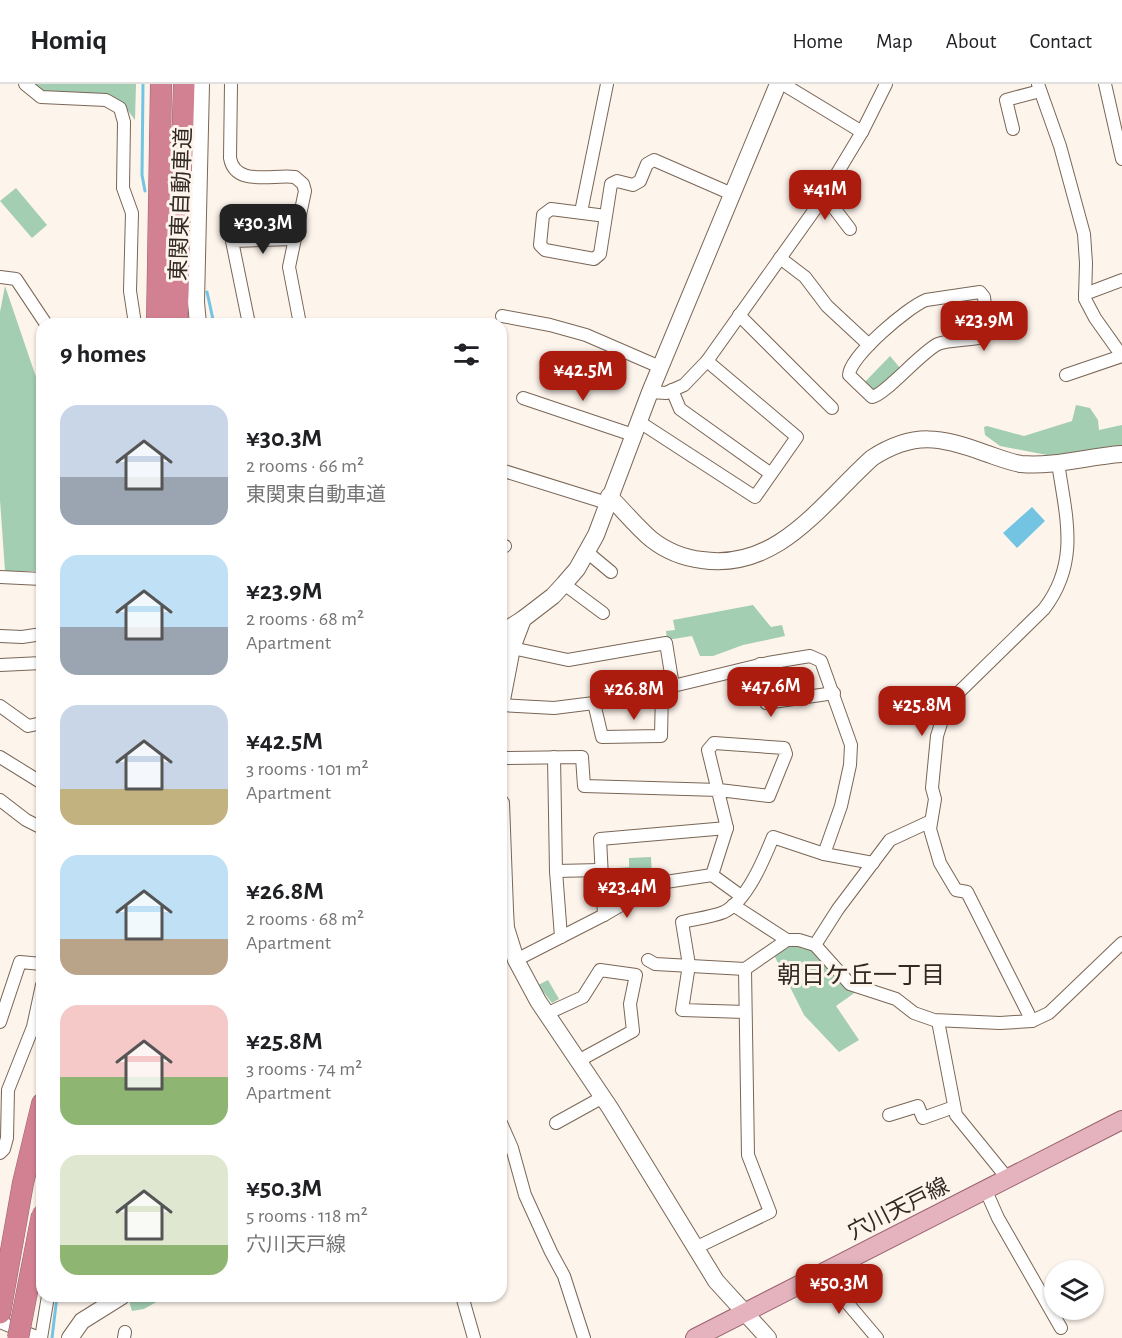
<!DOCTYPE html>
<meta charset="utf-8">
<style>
:root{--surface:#fff;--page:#f6f6f6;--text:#202124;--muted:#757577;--line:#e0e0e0;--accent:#ab1b0e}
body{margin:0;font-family:"Alegreya Sans","Noto Sans JP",sans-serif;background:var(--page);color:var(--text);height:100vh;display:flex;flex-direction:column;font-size:22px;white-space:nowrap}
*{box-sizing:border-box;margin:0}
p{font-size:20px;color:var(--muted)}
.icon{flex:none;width:33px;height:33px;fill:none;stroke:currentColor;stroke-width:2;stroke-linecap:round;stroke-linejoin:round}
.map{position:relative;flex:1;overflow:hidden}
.sheet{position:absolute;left:36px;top:234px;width:471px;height:984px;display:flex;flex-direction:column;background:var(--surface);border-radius:18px;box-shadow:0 2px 4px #0004}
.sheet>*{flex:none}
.buttons{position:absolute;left:1044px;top:1176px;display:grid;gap:12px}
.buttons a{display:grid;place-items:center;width:60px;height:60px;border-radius:50%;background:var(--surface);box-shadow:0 2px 4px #0004;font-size:30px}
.price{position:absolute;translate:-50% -51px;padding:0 14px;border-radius:12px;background:var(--accent);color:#fff;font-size:20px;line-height:39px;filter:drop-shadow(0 2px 3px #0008)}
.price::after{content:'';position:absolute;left:50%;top:36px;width:18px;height:14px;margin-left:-9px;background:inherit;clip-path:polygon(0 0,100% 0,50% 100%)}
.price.current{background:#222;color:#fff}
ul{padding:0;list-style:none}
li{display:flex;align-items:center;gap:18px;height:150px;padding:0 24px}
li span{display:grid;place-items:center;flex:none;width:168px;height:120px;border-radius:18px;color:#555}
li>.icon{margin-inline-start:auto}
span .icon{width:72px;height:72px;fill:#fffc;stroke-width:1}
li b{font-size:26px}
h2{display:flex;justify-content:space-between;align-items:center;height:72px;padding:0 24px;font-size:26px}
header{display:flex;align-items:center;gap:36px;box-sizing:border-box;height:84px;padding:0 30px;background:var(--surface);border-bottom:2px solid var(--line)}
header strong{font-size:28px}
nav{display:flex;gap:33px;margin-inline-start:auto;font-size:21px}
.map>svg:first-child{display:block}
.green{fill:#a3ceb2}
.water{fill:#73c4e2}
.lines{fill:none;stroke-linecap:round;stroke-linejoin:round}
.stream{stroke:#73c4e2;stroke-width:3}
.street-casing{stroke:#7a6655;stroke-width:14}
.secondary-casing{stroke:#7a6655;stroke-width:18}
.primary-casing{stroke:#9a626b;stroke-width:20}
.highway-casing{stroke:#9a626b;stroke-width:22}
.street{stroke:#fff;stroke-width:12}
.secondary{stroke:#fff;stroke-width:16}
.primary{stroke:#e4b3be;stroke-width:18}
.highway{stroke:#d28192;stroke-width:21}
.highway-bridge-casing{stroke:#9a626b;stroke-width:22;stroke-linecap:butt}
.highway-bridge{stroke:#d28192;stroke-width:21}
.labels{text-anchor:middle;stroke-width:6;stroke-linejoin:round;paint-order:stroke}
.street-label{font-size:22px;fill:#322922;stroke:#fdf4ec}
.neighbourhood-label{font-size:24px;fill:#322922;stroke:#fdf4ec}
</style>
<header>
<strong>Homiq</strong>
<nav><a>Home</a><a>Map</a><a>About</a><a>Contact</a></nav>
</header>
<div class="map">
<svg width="1122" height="1254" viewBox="0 0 1122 1254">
<rect width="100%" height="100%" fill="#fdf4ec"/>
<g class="green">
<path d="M33,0H136L135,36L122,19L41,8Z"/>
<path d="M16,104L47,141L32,154L0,117Z"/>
<path d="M5,202L36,293L42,292V487H5L0,416V228Z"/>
<path d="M890,272L900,284L877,308L863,300Z"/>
<path d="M1076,321L1090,324L1098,336L1099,346L1122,341V365L1069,373L1047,371L1000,362L985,351L984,343L987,342L1024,352L1072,337Z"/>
<path d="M753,521L771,543L782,541L785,552L743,561L713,572H700L692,552L667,556L666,547L675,546L673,536Z"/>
<path d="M651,773L652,793L612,820H608L604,785L629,783V774Z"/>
<path d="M790,859L812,863L860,905L836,922L859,956L839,968L804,931L774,871Z"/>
<path d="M548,896L559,915L552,919L538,901Z"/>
<path d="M133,1212H167L144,1225L132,1227L129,1217Z"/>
</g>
<path class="water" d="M1032,423L1045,437L1017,464L1003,449Z"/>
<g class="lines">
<g class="stream">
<path d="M143,0L142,91L145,107"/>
<path d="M207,208L214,240"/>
<path d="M52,1254L57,1212"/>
</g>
<defs>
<g id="street">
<path d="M25,0L41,13L106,16L120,24L124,38L123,104L132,129L130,207L135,240"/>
<path d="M231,0L230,74C235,103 273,90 295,93L303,100L305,107L289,183L300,240"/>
<path d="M783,0L862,48"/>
<path d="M1038,0L1060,62L1084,150L1086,179L1085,215L1095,234L1122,272"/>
<path d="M1105,0L1122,75"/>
<path d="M1013,45L1006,16L1040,7"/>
<path d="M824,111L850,145"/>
<path d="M581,128L607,0"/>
<path d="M606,132L551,125L543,131L540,161L545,166L594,175L600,170L611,100L617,97L633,101L640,97L647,80L654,76L732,110"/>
<path d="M780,174L805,193L827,222L869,261"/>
<path d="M0,193L16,195L46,240"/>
<path d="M980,208L984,213L988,249L984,253C972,256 947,256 938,260C921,268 885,311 872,313L849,291C850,272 908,223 926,216Z"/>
<path d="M1085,210L1122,196"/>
<path d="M739,231L832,324"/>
<path d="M502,232L550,241L586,251L660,283"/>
<path d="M249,240L232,157L293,155"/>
<path d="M1066,291L1122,272"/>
<path d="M672,306L680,325L771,390"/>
<path d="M650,308L666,309L684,301L707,277L818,121L862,48L886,0"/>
<path d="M523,314L633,351"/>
<path d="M638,337L755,413L797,353L707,277"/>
<path d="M501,386L607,419"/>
<path d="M501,461L505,462"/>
<path d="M587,468L611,488"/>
<path d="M0,493L42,495"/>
<path d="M564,500L603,529"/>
<path d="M0,552L22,553L42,550"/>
<path d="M512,564L568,576L666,559L673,602"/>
<path d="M760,580L766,619L834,609"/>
<path d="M0,581L42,579"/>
<path d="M594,619L602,653L661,652L662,607"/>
<path d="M501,621L554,624L594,619L662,607L673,602L768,579L810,572L821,577L851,661L850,681L841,722L824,770"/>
<path d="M0,622L28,642L42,639"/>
<path d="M0,673L42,699"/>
<path d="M554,673L556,787L561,853"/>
<path d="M501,674L582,673L584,702L719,706L769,712L786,670L784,664L714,659L708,666L727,744L712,791"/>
<path d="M0,716L26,736L42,744"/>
<path d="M556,787L601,786"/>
<path d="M733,821L787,856"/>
<path d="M604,831L600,755L727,744"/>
<path d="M815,861L838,825L890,756L931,737"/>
<path d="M516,876L604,831L659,799L712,791L741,812"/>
<path d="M648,876L655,880L745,885L787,856H799L815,861L850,900L896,915L914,929L934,936L1000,939L1032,937L1049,929L1122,859"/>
<path d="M745,928L682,926L689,881L682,838C695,835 712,833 724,828C747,817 764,775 773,753L824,770L873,779"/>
<path d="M546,930L583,913L600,886L636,891L630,920L633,947L578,977"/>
<path d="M938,937L956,1031L1008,1095"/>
<path d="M1032,937L967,808L956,806L940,779L930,745L935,715L932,704L937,652L944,630L955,612L1044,525C1080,478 1066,433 1058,379"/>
<path d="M0,938L20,878L42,880"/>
<path d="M889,1031L918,1022L923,1034L954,1023"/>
<path d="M501,1039L512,1064L525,1111L551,1168L564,1192L584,1254"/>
<path d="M556,1039L603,1013"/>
<path d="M0,1069L4,1065L7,1054L8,1006L33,943L42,901"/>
<path d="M986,1107L998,1134L1061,1244"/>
<path d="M695,1164L770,1128L748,1071L745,885"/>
<path d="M822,1189L877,1254"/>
<path d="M462,1212L474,1254"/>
<path d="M0,1238L39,1254"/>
<path d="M41,1254L48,1212"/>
<path d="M124,1254L125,1248"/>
</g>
<g id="secondary">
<path d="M198,240L196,218L201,0"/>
<path d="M609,412C623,426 636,442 651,455C665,466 684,474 702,476C778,487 821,420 872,374C914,347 941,353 985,369C997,373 1009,378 1021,380C1055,383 1089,372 1122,370"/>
<path d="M501,549L523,535"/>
<path d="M501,621L512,564L523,535L553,512L564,500L577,485L596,451L650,308L778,0"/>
<path d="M501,719L505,826L506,844L516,876L538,917L610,1024L716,1197L768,1254"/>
<path d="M70,1254L82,1237L122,1212"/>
</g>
<path id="primary" d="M695,1254L1122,1036"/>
<g id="highway">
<path d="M157,240L161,0"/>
<path d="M177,240L184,0"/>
<path d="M0,1229L23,1099L42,1020"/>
</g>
</defs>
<use href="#street" class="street-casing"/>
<use href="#secondary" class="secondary-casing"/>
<use href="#primary" class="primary-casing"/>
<use href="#highway" class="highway-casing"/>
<use href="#street" class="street"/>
<use href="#secondary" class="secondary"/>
<use href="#primary" class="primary"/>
<use href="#highway" class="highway"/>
<defs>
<path id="highway-bridge" d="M18,1254L42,1131"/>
</defs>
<use href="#highway-bridge" class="highway-bridge-casing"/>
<use href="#highway-bridge" class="highway-bridge"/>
</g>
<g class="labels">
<g class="street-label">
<text transform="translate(180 120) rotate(-88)" y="8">東関東自動車道</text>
<text transform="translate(898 1124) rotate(-27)" y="8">穴川天戸線</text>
</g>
<g class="neighbourhood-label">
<text x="861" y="899">朝日ケ丘一丁目</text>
</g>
</g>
</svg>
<div class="buttons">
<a><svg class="icon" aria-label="layers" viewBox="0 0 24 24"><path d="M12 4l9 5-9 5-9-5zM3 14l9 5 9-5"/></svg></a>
</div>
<b class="price" style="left:825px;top:137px">¥41M</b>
<b class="price current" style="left:263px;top:171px">¥30.3M</b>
<b class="price" style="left:984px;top:268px">¥23.9M</b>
<b class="price" style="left:583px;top:318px">¥42.5M</b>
<b class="price" style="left:771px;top:634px">¥47.6M</b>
<b class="price" style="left:634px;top:637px">¥26.8M</b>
<b class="price" style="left:922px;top:653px">¥25.8M</b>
<b class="price" style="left:627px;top:835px">¥23.4M</b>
<b class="price" style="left:839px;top:1231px">¥50.3M</b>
<section class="sheet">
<h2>9 homes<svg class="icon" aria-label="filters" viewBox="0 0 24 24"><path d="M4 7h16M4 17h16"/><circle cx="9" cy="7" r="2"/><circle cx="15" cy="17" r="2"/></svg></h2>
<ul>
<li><span style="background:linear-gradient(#c9d6e8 60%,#9aa5b1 0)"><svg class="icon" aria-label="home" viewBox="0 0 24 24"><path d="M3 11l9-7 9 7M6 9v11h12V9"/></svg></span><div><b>¥30.3M</b><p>2 rooms · 66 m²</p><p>東関東自動車道</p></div></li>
<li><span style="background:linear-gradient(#bfe0f5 60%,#9aa5b1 0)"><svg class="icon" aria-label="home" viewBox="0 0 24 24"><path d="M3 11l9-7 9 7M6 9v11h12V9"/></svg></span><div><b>¥23.9M</b><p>2 rooms · 68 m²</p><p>Apartment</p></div></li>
<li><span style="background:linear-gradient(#c9d6e8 70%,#c2b280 0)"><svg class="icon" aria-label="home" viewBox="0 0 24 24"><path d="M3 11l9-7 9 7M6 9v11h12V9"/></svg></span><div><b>¥42.5M</b><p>3 rooms · 101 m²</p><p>Apartment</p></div></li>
<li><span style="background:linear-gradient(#bfe0f5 70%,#b9a48a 0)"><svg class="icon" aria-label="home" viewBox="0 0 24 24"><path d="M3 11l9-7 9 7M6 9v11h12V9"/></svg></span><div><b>¥26.8M</b><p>2 rooms · 68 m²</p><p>Apartment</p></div></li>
<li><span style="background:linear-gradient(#f6c9c9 60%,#8fb573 0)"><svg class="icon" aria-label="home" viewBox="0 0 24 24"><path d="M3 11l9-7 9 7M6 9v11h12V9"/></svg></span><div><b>¥25.8M</b><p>3 rooms · 74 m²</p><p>Apartment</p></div></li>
<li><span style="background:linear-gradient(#dfe7d0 75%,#8fb573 0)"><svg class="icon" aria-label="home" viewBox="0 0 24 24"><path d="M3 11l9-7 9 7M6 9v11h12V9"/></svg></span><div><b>¥50.3M</b><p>5 rooms · 118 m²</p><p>穴川天戸線</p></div></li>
</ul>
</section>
</div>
